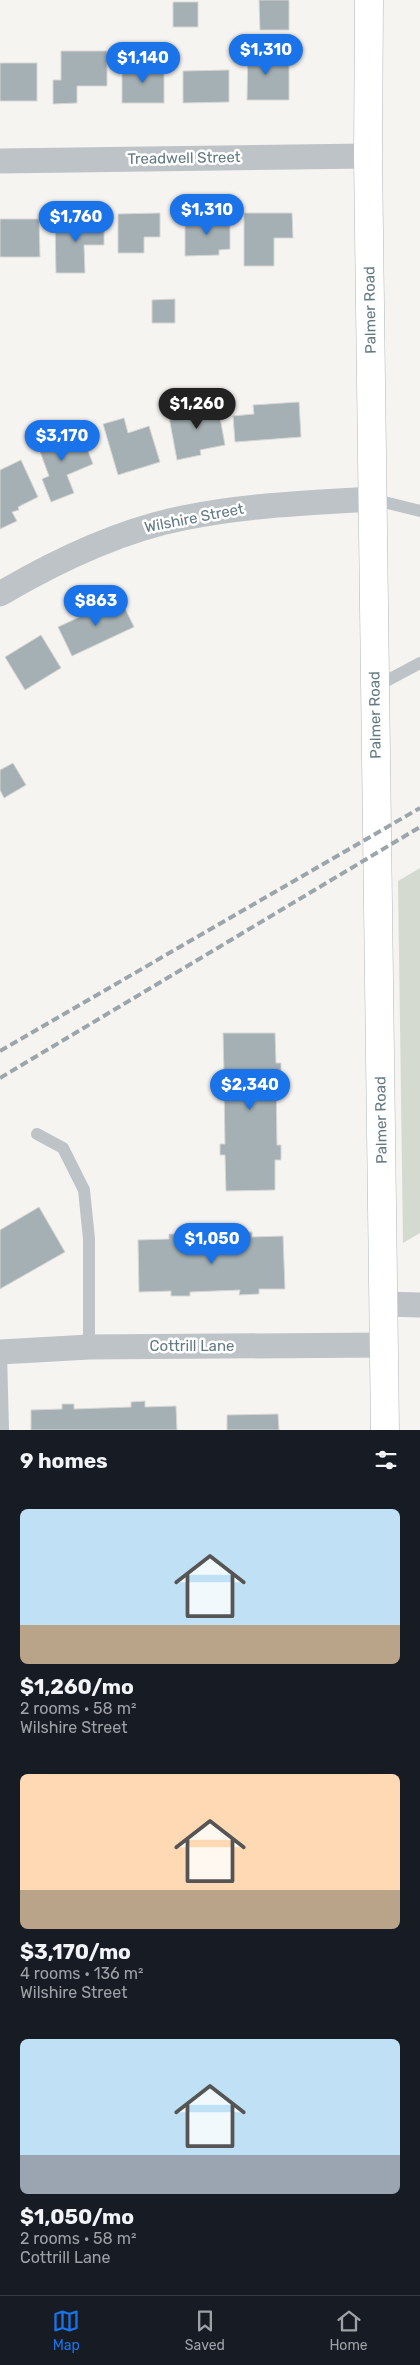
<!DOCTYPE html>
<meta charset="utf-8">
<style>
:root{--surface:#171b24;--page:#242831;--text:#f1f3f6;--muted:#9ea1a6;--line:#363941;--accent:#1a73e8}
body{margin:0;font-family:Rubik,sans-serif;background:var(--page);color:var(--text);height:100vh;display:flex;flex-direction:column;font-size:19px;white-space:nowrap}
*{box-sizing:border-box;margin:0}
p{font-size:16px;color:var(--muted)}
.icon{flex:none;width:28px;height:28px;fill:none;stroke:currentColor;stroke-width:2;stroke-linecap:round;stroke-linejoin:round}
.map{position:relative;height:1430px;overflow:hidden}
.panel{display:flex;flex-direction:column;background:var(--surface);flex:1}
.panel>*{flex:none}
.price{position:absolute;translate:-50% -42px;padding:0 11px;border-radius:18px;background:var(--accent);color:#fff;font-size:16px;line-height:32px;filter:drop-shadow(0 1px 2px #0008)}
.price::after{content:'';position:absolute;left:50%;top:30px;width:15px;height:11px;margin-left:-8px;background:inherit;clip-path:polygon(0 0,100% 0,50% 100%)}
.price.selected{background:#222;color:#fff}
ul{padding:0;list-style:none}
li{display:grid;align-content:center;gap:10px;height:265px;padding:0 20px}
li span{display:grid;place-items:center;height:155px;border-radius:8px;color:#555}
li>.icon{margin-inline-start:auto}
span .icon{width:90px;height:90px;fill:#fffc;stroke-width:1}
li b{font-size:21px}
h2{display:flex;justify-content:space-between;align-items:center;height:60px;padding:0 20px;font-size:21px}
.menu{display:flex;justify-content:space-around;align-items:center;height:70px;border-top:1px solid var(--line);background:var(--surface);font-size:14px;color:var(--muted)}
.menu a{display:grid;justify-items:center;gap:2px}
.menu .selected{color:var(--accent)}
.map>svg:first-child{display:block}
.green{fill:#d5dad0}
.building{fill:#a4b0b3;stroke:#d6d6d4}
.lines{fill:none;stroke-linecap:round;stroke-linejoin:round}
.secondary-casing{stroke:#b0b7ba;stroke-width:29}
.lane{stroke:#bdc3c6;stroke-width:12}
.street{stroke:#bdc3c6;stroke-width:25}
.secondary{stroke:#fff;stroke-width:28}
.rail{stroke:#9ca6aa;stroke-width:4;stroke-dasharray:8 4;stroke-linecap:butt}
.labels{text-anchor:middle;stroke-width:5;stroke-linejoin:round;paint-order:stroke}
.street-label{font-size:15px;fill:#637a83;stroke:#fff}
</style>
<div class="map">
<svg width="420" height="1430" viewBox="0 0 420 1430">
<rect width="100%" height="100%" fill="#f5f4f1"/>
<path class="green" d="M420,868V1233L403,1243L398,881Z"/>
<g class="building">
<path d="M259,0H289V30H260Z"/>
<rect x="173" y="2" width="25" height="25"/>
<path d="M248,44H269V62L289,63V100H247Z"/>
<path d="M61,51H107V86H77V103L53,104V80H61Z"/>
<rect x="0" y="63" width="37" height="38"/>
<rect x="122" y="65" width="42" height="38"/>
<path d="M229,70V102L183,103V71Z"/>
<path d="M160,213V237H144V253H118V214Z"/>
<path d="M244,213H292L293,238H274V266H244Z"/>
<path d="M230,216V249L219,250V255L185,256V219Z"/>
<path d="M0,219H39L40,257H0Z"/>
<path d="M55,220H104V245H84L85,273H56Z"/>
<path d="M175,299V323H152V300Z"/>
<path d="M217,401L225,445L200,450L201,455L177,460L169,417L190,414L189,406Z"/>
<path d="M299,402L301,437L235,442L233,416L254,414L253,405Z"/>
<path d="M124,418L128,433L149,426L160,462L118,475L103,424Z"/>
<path d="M56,430L60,441L81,433L93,464L67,475L74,493L51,502L42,479L49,476L35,438Z"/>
<path d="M21,460L38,497L18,507L19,510L12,512L17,521L0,529V470Z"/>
<path d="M120,598L134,627L72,656L58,627Z"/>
<path d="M41,635L61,668L25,690L5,657Z"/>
<path d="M13,763L26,785L4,798L0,790V770Z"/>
<path d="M223,1033H275L276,1063H281V1078H276L277,1145H281V1160H275V1190L226,1191L225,1155H220V1144H225L224,1087L219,1086V1072H224Z"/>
<path d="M39,1207L65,1252L0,1289V1230Z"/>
<path d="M238,1232H252V1237L283,1236L285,1289H259V1294L239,1295L240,1290L190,1292V1296H171V1291L139,1292L138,1240L169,1239V1234H181V1239L238,1237Z"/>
<path d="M145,1401V1407L176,1406L177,1430H31V1410L62,1409V1404H74V1409L131,1407V1402Z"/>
<path d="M278,1414L279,1430H227V1415Z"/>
</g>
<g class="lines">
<defs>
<path id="secondary" d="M369,0L368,156L385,1430"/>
</defs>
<use href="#secondary" class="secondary-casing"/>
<g class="lane">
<path d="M372,499L420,511"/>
<path d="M375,687L420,663"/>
<path d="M37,1134L63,1148L84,1190L89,1239V1347"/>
<path d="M1,1352L3,1430"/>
</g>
<g class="street">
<path d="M0,161L368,156"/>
<path d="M0,594C56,561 118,531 183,518C245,505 309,503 372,499"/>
<path d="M384,1304L420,1305"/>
<path d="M0,1352L89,1347L384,1345"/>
</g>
<use href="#secondary" class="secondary"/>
<g class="rail">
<path d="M0,1051L420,808"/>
<path d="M0,1078L420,827"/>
</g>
</g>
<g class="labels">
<g class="street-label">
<text transform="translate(184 158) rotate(-1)" y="5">Treadwell Street</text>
<text transform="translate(370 310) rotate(-91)" y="5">Palmer Road</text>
<text transform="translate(194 518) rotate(-11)" y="5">Wilshire Street</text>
<text transform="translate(375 715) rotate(-91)" y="5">Palmer Road</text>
<text transform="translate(381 1120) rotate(-91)" y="5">Palmer Road</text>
<text x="192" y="1351">Cottrill Lane</text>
</g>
</g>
</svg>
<b class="price" style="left:266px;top:76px">$1,310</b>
<b class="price" style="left:143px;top:84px">$1,140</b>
<b class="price" style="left:207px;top:236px">$1,310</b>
<b class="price" style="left:76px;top:243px">$1,760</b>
<b class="price selected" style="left:197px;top:430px">$1,260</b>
<b class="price" style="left:62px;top:462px">$3,170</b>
<b class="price" style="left:96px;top:627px">$863</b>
<b class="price" style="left:250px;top:1111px">$2,340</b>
<b class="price" style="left:212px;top:1265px">$1,050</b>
</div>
<section class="panel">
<h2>9 homes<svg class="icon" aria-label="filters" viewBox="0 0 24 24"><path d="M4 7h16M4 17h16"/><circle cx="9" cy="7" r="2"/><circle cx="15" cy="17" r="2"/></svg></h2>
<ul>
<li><span style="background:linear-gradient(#bfe0f5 75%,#b9a48a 0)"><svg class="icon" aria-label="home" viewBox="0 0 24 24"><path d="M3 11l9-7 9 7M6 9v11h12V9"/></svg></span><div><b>$1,260/mo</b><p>2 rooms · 58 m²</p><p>Wilshire Street</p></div></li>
<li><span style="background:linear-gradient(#ffd9b3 75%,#b9a48a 0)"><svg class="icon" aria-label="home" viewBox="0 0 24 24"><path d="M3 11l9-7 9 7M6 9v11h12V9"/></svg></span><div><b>$3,170/mo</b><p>4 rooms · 136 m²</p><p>Wilshire Street</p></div></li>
<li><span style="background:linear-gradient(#bfe0f5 75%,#9aa5b1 0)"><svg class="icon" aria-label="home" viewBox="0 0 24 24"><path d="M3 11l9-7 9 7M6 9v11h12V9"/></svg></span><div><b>$1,050/mo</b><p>2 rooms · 58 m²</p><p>Cottrill Lane</p></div></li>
</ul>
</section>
<nav class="menu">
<a class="selected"><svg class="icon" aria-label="map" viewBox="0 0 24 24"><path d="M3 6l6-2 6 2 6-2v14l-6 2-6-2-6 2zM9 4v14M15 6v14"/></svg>Map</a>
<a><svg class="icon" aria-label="saved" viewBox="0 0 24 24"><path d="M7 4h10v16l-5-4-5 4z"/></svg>Saved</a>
<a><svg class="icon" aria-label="home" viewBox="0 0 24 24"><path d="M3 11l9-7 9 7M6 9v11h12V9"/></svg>Home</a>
</nav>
